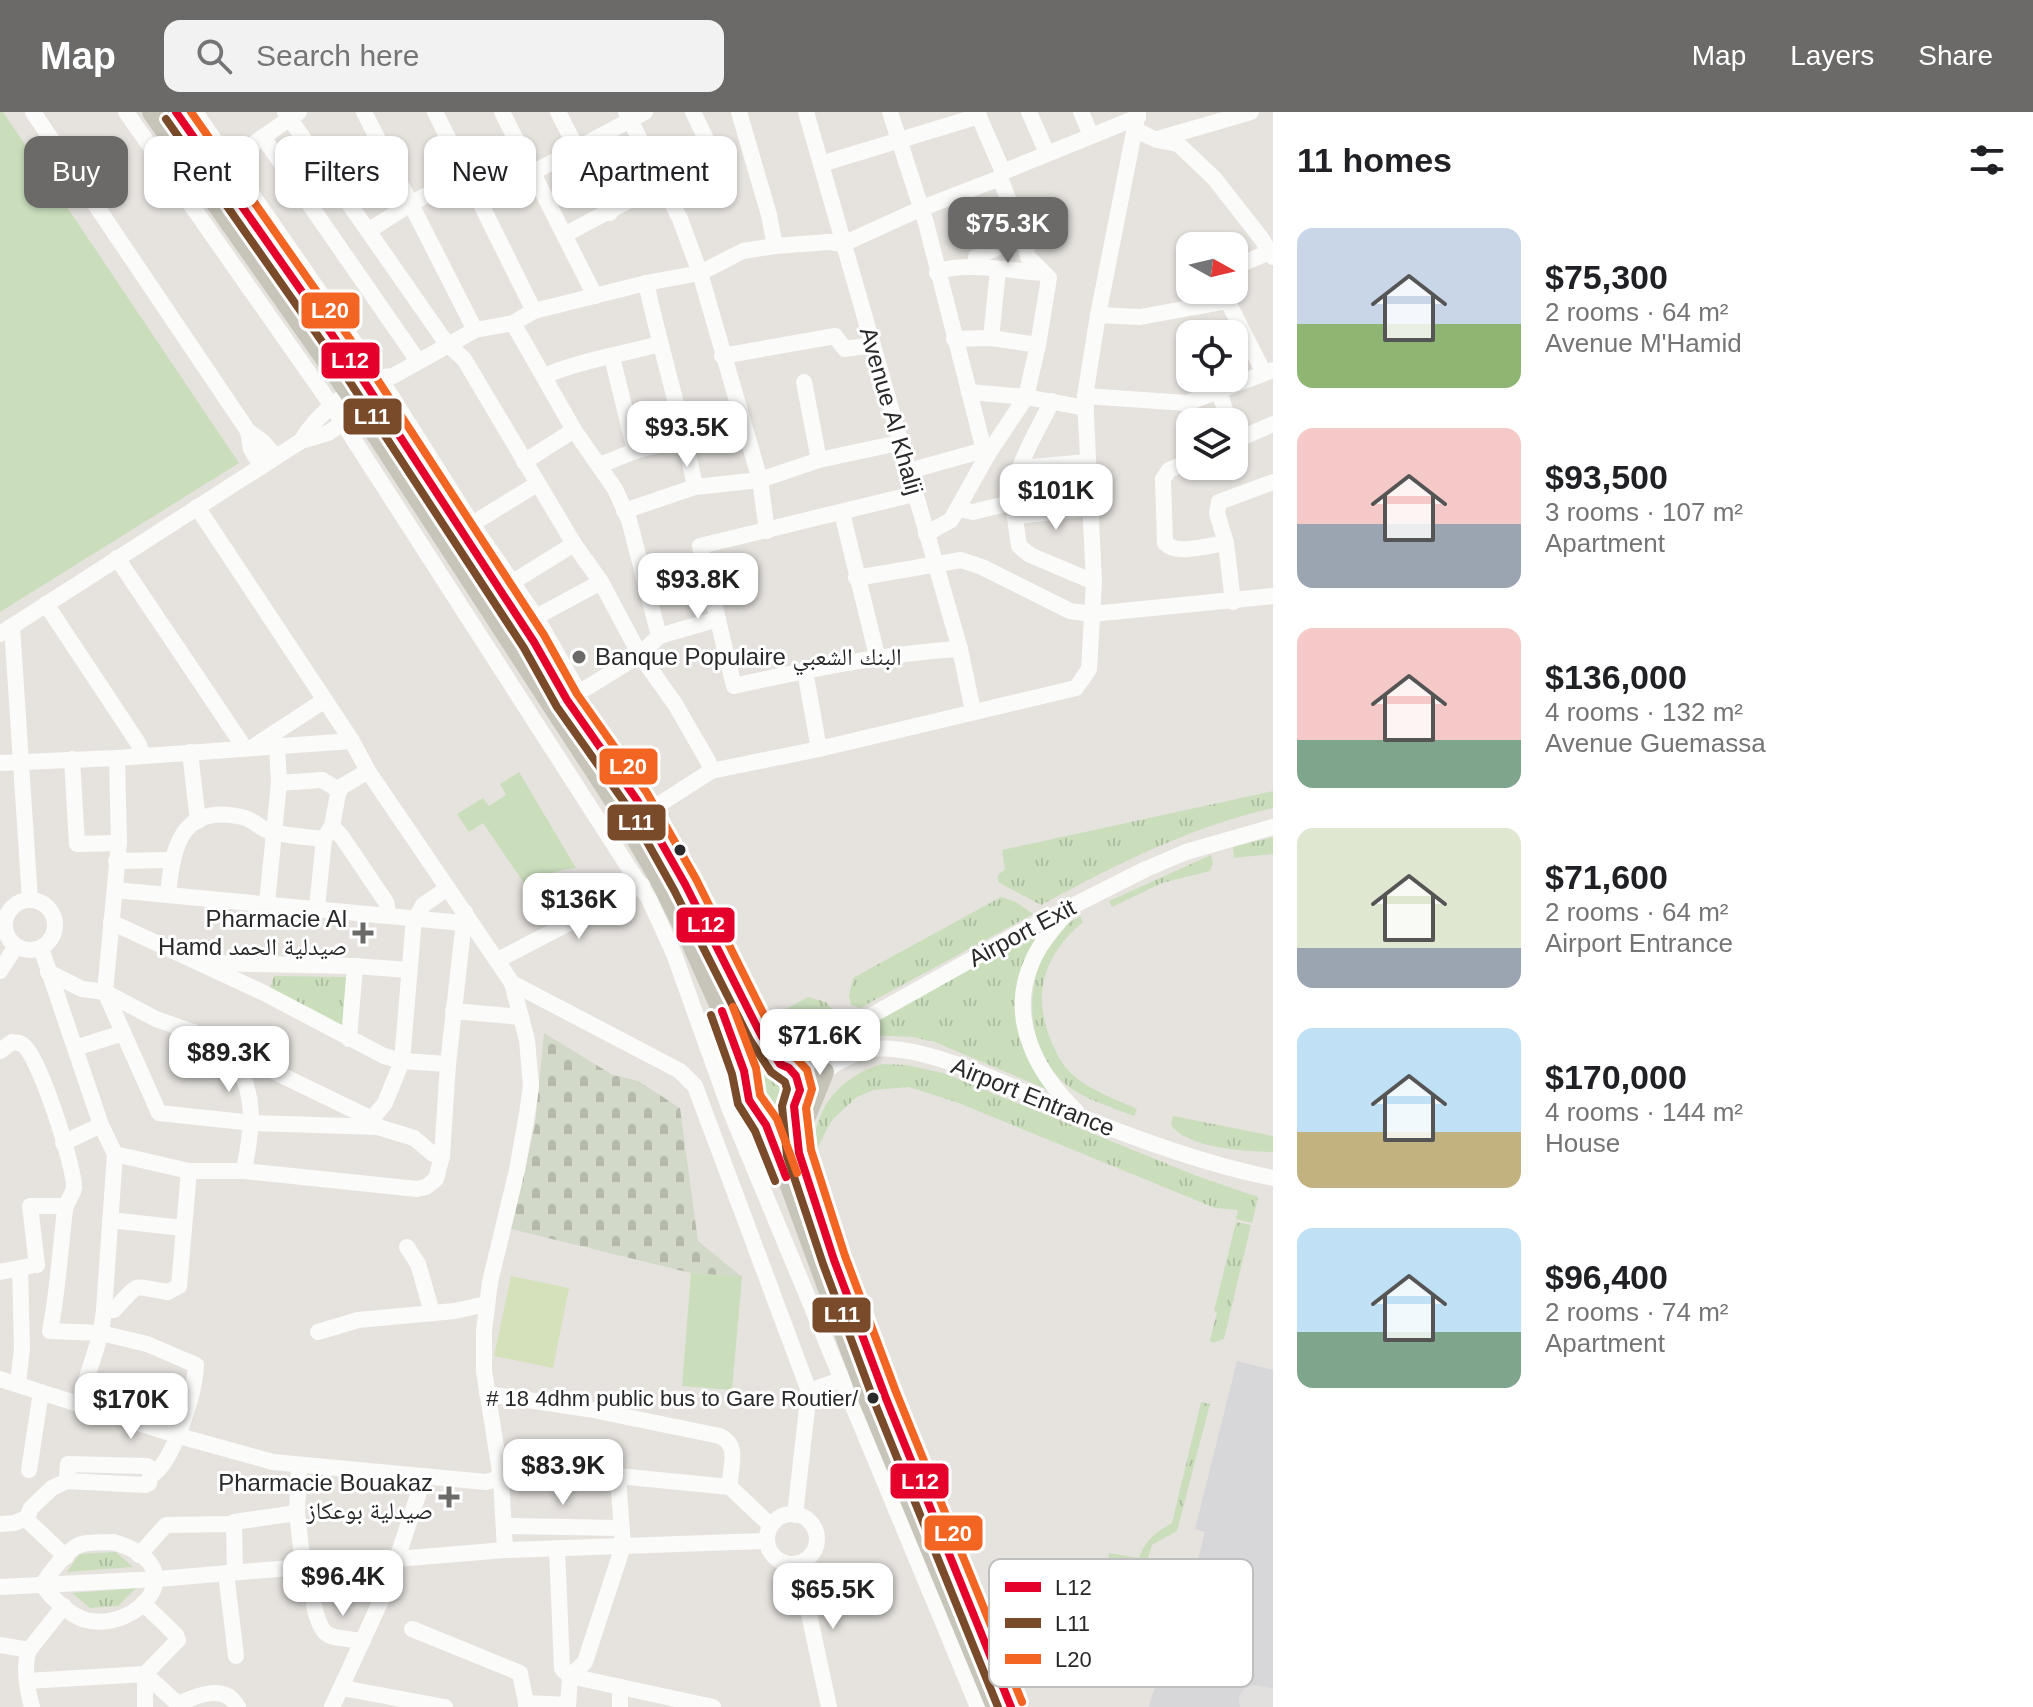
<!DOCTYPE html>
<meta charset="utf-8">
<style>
:root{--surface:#fff;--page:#f2f2f2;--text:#202124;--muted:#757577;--accent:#6b6a69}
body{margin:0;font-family:Arial,"Noto Naskh Arabic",sans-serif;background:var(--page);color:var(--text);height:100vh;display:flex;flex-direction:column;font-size:30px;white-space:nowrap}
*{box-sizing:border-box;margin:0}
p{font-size:26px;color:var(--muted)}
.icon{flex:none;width:44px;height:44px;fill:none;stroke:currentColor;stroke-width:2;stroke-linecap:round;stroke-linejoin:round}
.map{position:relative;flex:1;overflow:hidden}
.sheet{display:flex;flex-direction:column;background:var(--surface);width:760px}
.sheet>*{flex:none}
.top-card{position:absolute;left:24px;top:24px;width:760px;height:72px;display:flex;gap:16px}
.needle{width:52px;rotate:98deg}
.controls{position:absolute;left:1176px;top:120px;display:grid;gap:16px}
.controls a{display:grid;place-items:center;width:72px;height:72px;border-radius:16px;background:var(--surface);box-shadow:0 2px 6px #0004;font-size:40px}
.price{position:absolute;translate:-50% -68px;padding:0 18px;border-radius:16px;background:#fff;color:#222;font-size:26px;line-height:52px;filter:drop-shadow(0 2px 4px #0008)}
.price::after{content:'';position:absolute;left:50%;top:48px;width:24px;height:18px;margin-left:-12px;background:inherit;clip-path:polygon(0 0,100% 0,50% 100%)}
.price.selected{background:var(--accent);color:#fff}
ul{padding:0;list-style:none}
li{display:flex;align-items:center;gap:24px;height:200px;padding:0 24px}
li span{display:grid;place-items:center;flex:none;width:224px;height:160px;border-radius:16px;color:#555}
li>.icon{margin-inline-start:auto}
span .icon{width:96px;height:96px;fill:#fffc;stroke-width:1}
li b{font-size:34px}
h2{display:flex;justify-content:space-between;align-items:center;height:96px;padding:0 24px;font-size:34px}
.tag{padding:0 28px;border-radius:16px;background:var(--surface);box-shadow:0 2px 6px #0004;font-size:28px;line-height:72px}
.tag.selected{background:var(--accent);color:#fff}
header{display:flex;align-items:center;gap:48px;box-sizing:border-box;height:112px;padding:0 40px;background:var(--accent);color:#fff}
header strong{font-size:38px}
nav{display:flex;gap:44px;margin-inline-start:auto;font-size:28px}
.search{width:560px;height:72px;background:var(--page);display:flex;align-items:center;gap:20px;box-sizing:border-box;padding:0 28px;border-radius:16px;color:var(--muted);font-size:30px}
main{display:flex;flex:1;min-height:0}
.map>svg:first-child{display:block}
.airport{fill:#d7d7da}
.grass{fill:url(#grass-tufts)}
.cemetery{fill:url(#cemetery-stones)}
.park{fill:#cadebc}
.pitch{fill:#d4e1ba}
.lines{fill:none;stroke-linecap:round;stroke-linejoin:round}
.taxiway{stroke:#e2e0de;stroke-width:32}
.minor{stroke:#fbfbfa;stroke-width:16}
.major{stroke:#c7c4ba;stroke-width:20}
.bus-1-casing{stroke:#fff;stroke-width:14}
.bus-2-casing{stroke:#fff;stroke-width:14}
.bus-3-casing{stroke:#fff;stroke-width:14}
.bus-1{stroke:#e4002b;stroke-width:8}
.bus-2{stroke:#7a4b2a;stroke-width:8}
.bus-3{stroke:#f26522;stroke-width:8}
.poi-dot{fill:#6b6a69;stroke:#fff;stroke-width:3}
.bus-dot{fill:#292929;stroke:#fff;stroke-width:3}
.labels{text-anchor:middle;stroke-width:6;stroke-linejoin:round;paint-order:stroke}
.bus-label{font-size:22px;fill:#292929;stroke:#fff;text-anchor:end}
.street-label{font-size:24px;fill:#292929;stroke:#fff}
.poi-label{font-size:24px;fill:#292929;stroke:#fff;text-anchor:end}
.key{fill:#fff;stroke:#bfbfbf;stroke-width:2}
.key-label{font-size:22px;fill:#292929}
.line-badge{stroke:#fff;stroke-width:3}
.badge-label{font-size:22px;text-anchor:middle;font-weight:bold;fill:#fff}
</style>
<header>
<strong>Map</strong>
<div class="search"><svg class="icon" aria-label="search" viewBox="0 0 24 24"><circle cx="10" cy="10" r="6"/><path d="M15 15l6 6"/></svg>Search here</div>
<nav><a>Map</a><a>Layers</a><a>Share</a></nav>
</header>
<main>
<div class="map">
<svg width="1273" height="1595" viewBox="0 0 1273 1595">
<defs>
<pattern id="grass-tufts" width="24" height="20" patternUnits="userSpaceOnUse" patternTransform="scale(2)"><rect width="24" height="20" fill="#cadebc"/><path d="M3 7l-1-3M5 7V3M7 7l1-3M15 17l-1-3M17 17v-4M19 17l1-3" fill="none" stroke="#aebea2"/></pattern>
<pattern id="cemetery-stones" width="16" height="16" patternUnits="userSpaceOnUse" patternTransform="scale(2)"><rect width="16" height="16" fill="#d3d9c8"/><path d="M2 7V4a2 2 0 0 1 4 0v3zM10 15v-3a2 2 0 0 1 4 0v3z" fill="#b5baac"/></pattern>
</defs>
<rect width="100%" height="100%" fill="#e6e3df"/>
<path class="airport" d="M1237,1249L1273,1258V1595H1149L1154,1577L1166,1573L1205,1420L1195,1417Z"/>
<g class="grass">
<path d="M1273,679V696C1190,715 1115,753 1041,793L998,770V763L1005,757L1002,738Z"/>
<path d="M1273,725V742L1234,746L1233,735Z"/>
<path d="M1211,743L1213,751L1210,759L1162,771L1112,795L1109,789Z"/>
<path d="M1001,785L1016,790L1033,802L860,896L851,893L849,883L853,866Z"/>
<path d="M1080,804L1083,810C1044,843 1031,882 1052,931C1057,942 1062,953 1072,962C1089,978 1115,987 1137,997L1134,1004C1111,995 1080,986 1062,969C1016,927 1024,834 1080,804Z"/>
<path d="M1039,818L1029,841L1015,891L1018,918L1027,944L1046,977L935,930L913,925L869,923L868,914Z"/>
<path d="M274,864L347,865L345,920L269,879Z"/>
<path d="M808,885L826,890L835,901L838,899L840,902L802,923L784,927L769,906Z"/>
<path d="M883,952L906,953L943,961L1197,1064L1258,1085L1252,1111L1236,1107L1238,1098L1215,1096L956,990L909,975L874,978L857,985L831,1009L814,1043C811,998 841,963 883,952Z"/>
<circle cx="774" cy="978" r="19"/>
<path d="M1173,1004L1273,1024V1040C1246,1039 1188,1037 1171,1013Z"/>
<path d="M1236,1110L1251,1113L1224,1227L1213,1231L1210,1229L1217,1200L1214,1199Z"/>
<path d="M1201,1290L1210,1292L1177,1419L1152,1433L1145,1456L1108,1448L1109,1441L1139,1446C1146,1427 1155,1421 1172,1411Z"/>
<path d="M116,1440L133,1455L67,1460L79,1442Z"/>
<path d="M136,1476L118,1494L90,1496L72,1481Z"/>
</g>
<path class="cemetery" d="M544,921L611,962L638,969L680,996L698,1129L742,1165L691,1161L511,1117L535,1013Z"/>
<g class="park">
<path d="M0,0H3L239,351L0,500Z"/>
<path d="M519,660L576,756C554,758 544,763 530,780L483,711L469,720L457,702L483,686L489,694L506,683L500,672Z"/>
<path d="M691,1161L742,1165L732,1278L682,1274Z"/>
</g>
<path class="pitch" d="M511,1164L569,1176L553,1256L494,1244Z"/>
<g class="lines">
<path class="taxiway" d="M1255,1589L1273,1593"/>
<g class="minor">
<path d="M33,0L248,319"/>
<path d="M126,0L332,294L649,787L674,842L730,998L978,1595"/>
<path d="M195,0L388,279L472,412L536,505L579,581"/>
<path d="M285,0L447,232L464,247L574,432L601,470L640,543L675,592L709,651L711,659"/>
<path d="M364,0L475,218"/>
<path d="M435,0L534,199"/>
<path d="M502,0L595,184"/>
<path d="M558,0L610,101"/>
<path d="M626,0L680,107L700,161L760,368L767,419"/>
<path d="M739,0L769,103L775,134"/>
<path d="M806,0L960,537L973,599"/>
<path d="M890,0L926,111L984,338L988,342"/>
<path d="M977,0L1003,60"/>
<path d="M1029,0L1047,41"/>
<path d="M1081,0L1091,23"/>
<path d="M1135,18L1157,28L1178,32L1214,66L1261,126L1273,145"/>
<path d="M263,25L418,249"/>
<path d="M1161,26L1251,0"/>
<path d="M821,52L979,4"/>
<path d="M220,55L299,0"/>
<path d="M534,60L645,0"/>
<path d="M667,82L719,54L693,0"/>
<path d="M368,119L412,91L519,33"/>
<path d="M566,122L662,71"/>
<path d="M976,145L1023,124"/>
<path d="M1234,155L1270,140"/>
<path d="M937,161C957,148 1019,160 1044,161"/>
<path d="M646,171C661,239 682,306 695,375"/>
<path d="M1223,180L1264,261"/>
<path d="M1098,203L1140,205L1228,189"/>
<path d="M513,211L574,318L615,377L629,408L659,524L640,543L570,586"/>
<path d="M991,226L998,158"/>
<path d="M954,227L991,226L1038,233"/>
<path d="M722,244L835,224L845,237L873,233"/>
<path d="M612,245L635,339"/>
<path d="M544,264C582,248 620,243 659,232"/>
<path d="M804,270L819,348"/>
<path d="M1219,279L1229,310"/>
<path d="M969,280L1026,285L1086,296"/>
<path d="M1085,284L1187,291L1273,258"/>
<path d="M1052,289C1038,319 1013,355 1014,390C1014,404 1017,419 1019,434L1030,443L1094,470"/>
<path d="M301,329C317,302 360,264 393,264L475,218L513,211L534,199L646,171L700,161L743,139L775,134L829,130L843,132L922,96L1000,66L1003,60L1138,5"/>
<path d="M1234,329L1273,312"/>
<path d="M1190,349L1169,358L1163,367L1165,431C1177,444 1209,433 1226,431"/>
<path d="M524,350L574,318"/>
<path d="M600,353L635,339L686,326"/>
<path d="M261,354L251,337L248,319L263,330L276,345"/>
<path d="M1020,356L1088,350"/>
<path d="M909,359L984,338"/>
<path d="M914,382L700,434L734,574C806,558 887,541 960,537"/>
<path d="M197,395L352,629L368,659L512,871L527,928L531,974L527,1002L517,1058L490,1170L484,1219V1259L501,1366L505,1438"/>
<path d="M958,397L973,400L1014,390"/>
<path d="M624,399L695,375L760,368L819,348L903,330"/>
<path d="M842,401L878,548"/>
<path d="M1016,404L1092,396"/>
<path d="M472,412L537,372"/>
<path d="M926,422L951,408L988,342L1026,285L1038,233L1049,166L1028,145L1023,124L1000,66"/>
<path d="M117,446L244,635"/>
<path d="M856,466L961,448L982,455L1070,499L1092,502L1273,484"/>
<path d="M511,471L574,432"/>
<path d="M1233,490L1226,431L1217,401L1219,390L1273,370"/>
<path d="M46,492L138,631L143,643"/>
<path d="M536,505L601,470"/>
<path d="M12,514L30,788"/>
<path d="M0,522L301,329L328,321L352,305"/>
<path d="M659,524L718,507"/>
<path d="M805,559L819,637"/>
<path d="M256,633L325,588"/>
<path d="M190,640L198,709"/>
<path d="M117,646L119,731L105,880L159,1001L253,1011L378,1015L414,1026L433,1042L442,1044"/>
<path d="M72,647L77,732L119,731"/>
<path d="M0,651L117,646L352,629"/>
<path d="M279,671L322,668L339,678"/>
<path d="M635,708L711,659L819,637L1076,576L1089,557L1094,470L1085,284L1098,203L1138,0"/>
<path d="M332,714L342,725L386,790L389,803"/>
<path d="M116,749L171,748"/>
<path d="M115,778L462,811"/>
<path d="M168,783C172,736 181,691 242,705C253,707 259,716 269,719C286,724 306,725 324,727"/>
<circle cx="30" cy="813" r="25"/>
<path d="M267,791L279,671L277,633"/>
<path d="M317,796L324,727L332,714L338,682L341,675L368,659"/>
<path d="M1067,800C1054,816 1040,831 1032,850C1007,906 1036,960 1076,999"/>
<path d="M416,806L423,793L448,776"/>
<path d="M111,810L264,881L384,944L402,949L448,952"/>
<path d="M41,836L101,1013L115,1042L104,1198L101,1221L79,1291"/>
<path d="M498,848L642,773"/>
<path d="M203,851L355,854L409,858"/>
<path d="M0,859L16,834"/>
<path d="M48,860L82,877L105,880L156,907L193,920L231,942L252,949L372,1007L378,1015"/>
<path d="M512,871L680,959L695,974L809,1279L852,1264"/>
<path d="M453,899L521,905"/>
<path d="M349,927L355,854"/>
<path d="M75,936L123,921"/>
<path d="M0,939L12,930C16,931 20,930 23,933C39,943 75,1056 74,1076C73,1083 66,1090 65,1098C60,1138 58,1179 50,1219L101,1221L147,1232L196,1253C195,1280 174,1350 151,1364"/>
<path d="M231,942C258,982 252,1015 244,1059"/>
<path d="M783,953L1017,822L1146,757L1186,740L1273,715"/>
<path d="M800,978C822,961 845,941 874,937C929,931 1028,983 1081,1005C1143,1029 1208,1053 1273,1066"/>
<path d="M372,1007L385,991L402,949L414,806"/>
<path d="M63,1031L101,1013"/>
<path d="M115,1042L189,1059H244L417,1077L426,1075L436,1067L442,1044L448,952L465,800"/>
<path d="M110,1108L183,1116"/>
<path d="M407,1135L418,1152L432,1200"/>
<path d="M37,1153L30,1094H65"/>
<path d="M0,1160L30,1154"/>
<path d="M104,1198H114C142,1168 130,1175 168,1180L179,1174L189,1059"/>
<path d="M318,1220L358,1208L455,1199L486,1192"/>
<path d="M0,1267L179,1324L273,1350L486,1370L501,1366L618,1364L730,1375L770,1413"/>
<path d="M18,1272L22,1236L20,1156"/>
<path d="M487,1282L588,1297L720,1324C741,1334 729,1356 730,1375"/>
<path d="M299,1353L297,1401L303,1454"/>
<path d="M29,1358L41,1280"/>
<circle cx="792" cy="1427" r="25"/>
<path d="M795,1403L809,1279"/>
<path d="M0,1412L14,1411L27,1406"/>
<path d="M505,1414L620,1416"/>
<path d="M113,1430C198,1454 137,1521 86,1508C70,1504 52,1486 42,1473C49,1462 67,1438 79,1433C89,1429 102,1431 113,1430Z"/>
<path d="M557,1437L562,1557L570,1564L713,1595"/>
<path d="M139,1443L166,1413L233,1412"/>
<path d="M66,1445L29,1410L27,1406L31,1396L52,1376L67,1369L145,1373L149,1371L151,1357L147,1354L68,1352L67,1369"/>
<path d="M798,1451L829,1595"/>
<path d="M235,1460L234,1410L297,1401"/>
<path d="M226,1461L236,1544"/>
<path d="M0,1475L158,1467L505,1438L767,1429"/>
<path d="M143,1491L176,1523L178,1528L145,1562V1595"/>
<path d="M314,1493C322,1530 329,1524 363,1529"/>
<path d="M412,1517L520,1561L526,1591"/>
<path d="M0,1533L29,1538"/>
<path d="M27,1569L145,1562L178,1592V1595"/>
<path d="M342,1576L445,1595"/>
<path d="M178,1592C198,1583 225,1571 238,1595"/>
<path d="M32,1595C27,1577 23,1555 29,1538L64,1494"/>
<path d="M332,1595L389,1471L424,1365"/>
<path d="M526,1595V1591L568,1593"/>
<path d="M568,1595L570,1564L585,1550L623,1434L618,1364"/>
<path d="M620,1595V1575"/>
</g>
<g class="major">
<path d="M152,0L350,282L613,687L660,768L690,828L734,926L747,972"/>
<path d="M176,0L354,254L534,530L567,588L637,688L685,772L759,919L780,952"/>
<circle cx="773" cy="978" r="27"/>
<path d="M794,994L803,1055L834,1148L885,1284L1011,1595"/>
<path d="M759,1000L774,1030L869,1289L996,1595"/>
<path d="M805,1007L824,960"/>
</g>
<defs>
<g id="bus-1">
<path d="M176,0L354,254L534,530L567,588L637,688L685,772L761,923L780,952L789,956L796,964L800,978L794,994L799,1041L834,1148L885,1284L1011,1595"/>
<path d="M722,899L744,959L749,988L766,1013L786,1065"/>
</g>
<g id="bus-2">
<path d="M166,7L344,261L524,536L557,595L627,694L674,778L750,928L771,960L785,970L787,977L782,994L787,1044L823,1152L874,1289L998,1595"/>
<path d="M711,903L732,962L738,992L755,1019L775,1069"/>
</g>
<g id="bus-3">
<path d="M191,0L364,247L544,523L577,582L647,681L696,767L771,917L788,942L797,947L807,958L812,977L806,996L811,1038L845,1144L896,1280L1022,1590"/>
<path d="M733,895L756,956L760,983L777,1007L797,1061"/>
</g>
</defs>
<use href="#bus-1" class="bus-1-casing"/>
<use href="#bus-2" class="bus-2-casing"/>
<use href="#bus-3" class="bus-3-casing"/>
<use href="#bus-1" class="bus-1"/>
<use href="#bus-2" class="bus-2"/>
<use href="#bus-3" class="bus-3"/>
</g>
<g class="poi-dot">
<circle cx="579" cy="545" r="8"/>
<path d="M359 809h8v8h8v8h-8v8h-8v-8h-8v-8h8z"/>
<path d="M445 1373h8v8h8v8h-8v8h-8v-8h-8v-8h8z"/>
</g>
<g class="bus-dot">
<circle cx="680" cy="738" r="7"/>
<circle cx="873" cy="1286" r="7"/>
</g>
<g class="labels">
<g class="bus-label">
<text x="858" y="1294"># 18 4dhm public bus to Gare Routier/</text>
</g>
<g class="street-label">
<text transform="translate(891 299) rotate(74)" y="8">Avenue Al Khalij</text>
<text transform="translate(1022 821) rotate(-28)" y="8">Airport Exit</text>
<text transform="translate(1033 985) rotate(22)" y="8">Airport Entrance</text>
</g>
<g class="poi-label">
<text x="595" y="553" text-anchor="start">Banque Populaire البنك الشعبي</text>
<text x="347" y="815">Pharmacie Al<tspan x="347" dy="28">Hamd صيدلية الحمد</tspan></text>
<text x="433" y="1379">Pharmacie Bouakaz<tspan x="433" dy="28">صيدلية بوعكاز</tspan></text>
</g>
</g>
<rect x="989" y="1447" width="264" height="128" rx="12" class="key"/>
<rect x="1005" y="1470" width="36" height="10" fill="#e4002b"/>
<rect x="1005" y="1506" width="36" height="10" fill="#7a4b2a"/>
<rect x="1005" y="1542" width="36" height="10" fill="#f26522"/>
<g class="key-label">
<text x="1055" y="1483">L12</text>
<text x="1055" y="1519">L11</text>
<text x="1055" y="1555">L20</text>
</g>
<g class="line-badge">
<rect x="300" y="179" width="61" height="39" rx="8" fill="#f26522"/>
<rect x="320" y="229" width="61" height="39" rx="8" fill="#e4002b"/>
<rect x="342" y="285" width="61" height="39" rx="8" fill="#7a4b2a"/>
<rect x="598" y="635" width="61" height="39" rx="8" fill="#f26522"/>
<rect x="606" y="691" width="61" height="39" rx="8" fill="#7a4b2a"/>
<rect x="675" y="794" width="61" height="38" rx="8" fill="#e4002b"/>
<rect x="811" y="1184" width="61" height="38" rx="8" fill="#7a4b2a"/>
<rect x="889" y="1350" width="61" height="38" rx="8" fill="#e4002b"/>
<rect x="923" y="1402" width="61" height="38" rx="8" fill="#f26522"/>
</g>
<g class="badge-label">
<text x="330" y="206">L20</text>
<text x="350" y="256">L12</text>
<text x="372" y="312">L11</text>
<text x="628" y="662">L20</text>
<text x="636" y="718">L11</text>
<text x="706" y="820">L12</text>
<text x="842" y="1210">L11</text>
<text x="920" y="1377">L12</text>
<text x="953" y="1429">L20</text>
</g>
</svg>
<div class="controls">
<a><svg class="needle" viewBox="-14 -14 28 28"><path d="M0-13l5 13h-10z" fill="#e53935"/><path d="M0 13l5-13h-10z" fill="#757577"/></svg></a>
<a><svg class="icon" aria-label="locate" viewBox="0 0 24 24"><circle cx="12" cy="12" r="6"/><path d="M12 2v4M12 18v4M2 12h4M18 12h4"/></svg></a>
<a><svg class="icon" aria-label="layers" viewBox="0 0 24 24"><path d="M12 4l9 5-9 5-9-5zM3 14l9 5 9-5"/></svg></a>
</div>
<b class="price selected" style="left:1008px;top:153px">$75.3K</b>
<b class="price" style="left:687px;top:357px">$93.5K</b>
<b class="price" style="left:1056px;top:420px">$101K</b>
<b class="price" style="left:698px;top:509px">$93.8K</b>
<b class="price" style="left:579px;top:829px">$136K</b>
<b class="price" style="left:820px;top:965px">$71.6K</b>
<b class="price" style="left:229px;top:982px">$89.3K</b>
<b class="price" style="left:131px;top:1329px">$170K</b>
<b class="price" style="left:563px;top:1395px">$83.9K</b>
<b class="price" style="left:343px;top:1506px">$96.4K</b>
<b class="price" style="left:833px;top:1519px">$65.5K</b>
<div class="top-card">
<a class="tag selected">Buy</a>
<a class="tag">Rent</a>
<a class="tag">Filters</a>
<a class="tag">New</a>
<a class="tag">Apartment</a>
</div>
</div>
<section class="sheet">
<h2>11 homes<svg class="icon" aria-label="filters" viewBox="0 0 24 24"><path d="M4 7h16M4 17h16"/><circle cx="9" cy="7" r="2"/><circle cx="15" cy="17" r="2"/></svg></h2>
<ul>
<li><span style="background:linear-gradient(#c9d6e8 60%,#8fb573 0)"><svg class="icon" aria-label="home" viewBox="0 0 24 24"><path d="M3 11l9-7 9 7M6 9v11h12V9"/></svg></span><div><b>$75,300</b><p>2 rooms · 64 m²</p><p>Avenue M'Hamid</p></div></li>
<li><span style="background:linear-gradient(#f6c9c9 60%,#9aa5b1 0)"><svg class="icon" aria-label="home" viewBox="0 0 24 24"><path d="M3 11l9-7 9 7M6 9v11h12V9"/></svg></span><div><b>$93,500</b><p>3 rooms · 107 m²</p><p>Apartment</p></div></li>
<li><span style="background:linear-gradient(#f6c9c9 70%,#7fa58c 0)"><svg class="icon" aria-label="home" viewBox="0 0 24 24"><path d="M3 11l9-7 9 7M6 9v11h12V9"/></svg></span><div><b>$136,000</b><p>4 rooms · 132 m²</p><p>Avenue Guemassa</p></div></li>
<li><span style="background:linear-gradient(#dfe7d0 75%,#9aa5b1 0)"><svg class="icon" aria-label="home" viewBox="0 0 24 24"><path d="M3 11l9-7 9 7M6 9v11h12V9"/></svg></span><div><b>$71,600</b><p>2 rooms · 64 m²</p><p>Airport Entrance</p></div></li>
<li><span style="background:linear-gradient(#bfe0f5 65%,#c2b280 0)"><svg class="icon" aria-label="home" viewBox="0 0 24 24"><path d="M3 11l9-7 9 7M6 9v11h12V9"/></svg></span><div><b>$170,000</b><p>4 rooms · 144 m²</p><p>House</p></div></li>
<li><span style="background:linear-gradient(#bfe0f5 65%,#7fa58c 0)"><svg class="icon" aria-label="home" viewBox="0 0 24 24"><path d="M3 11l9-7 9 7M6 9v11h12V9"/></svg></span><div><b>$96,400</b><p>2 rooms · 74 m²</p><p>Apartment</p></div></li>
</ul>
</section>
</main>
